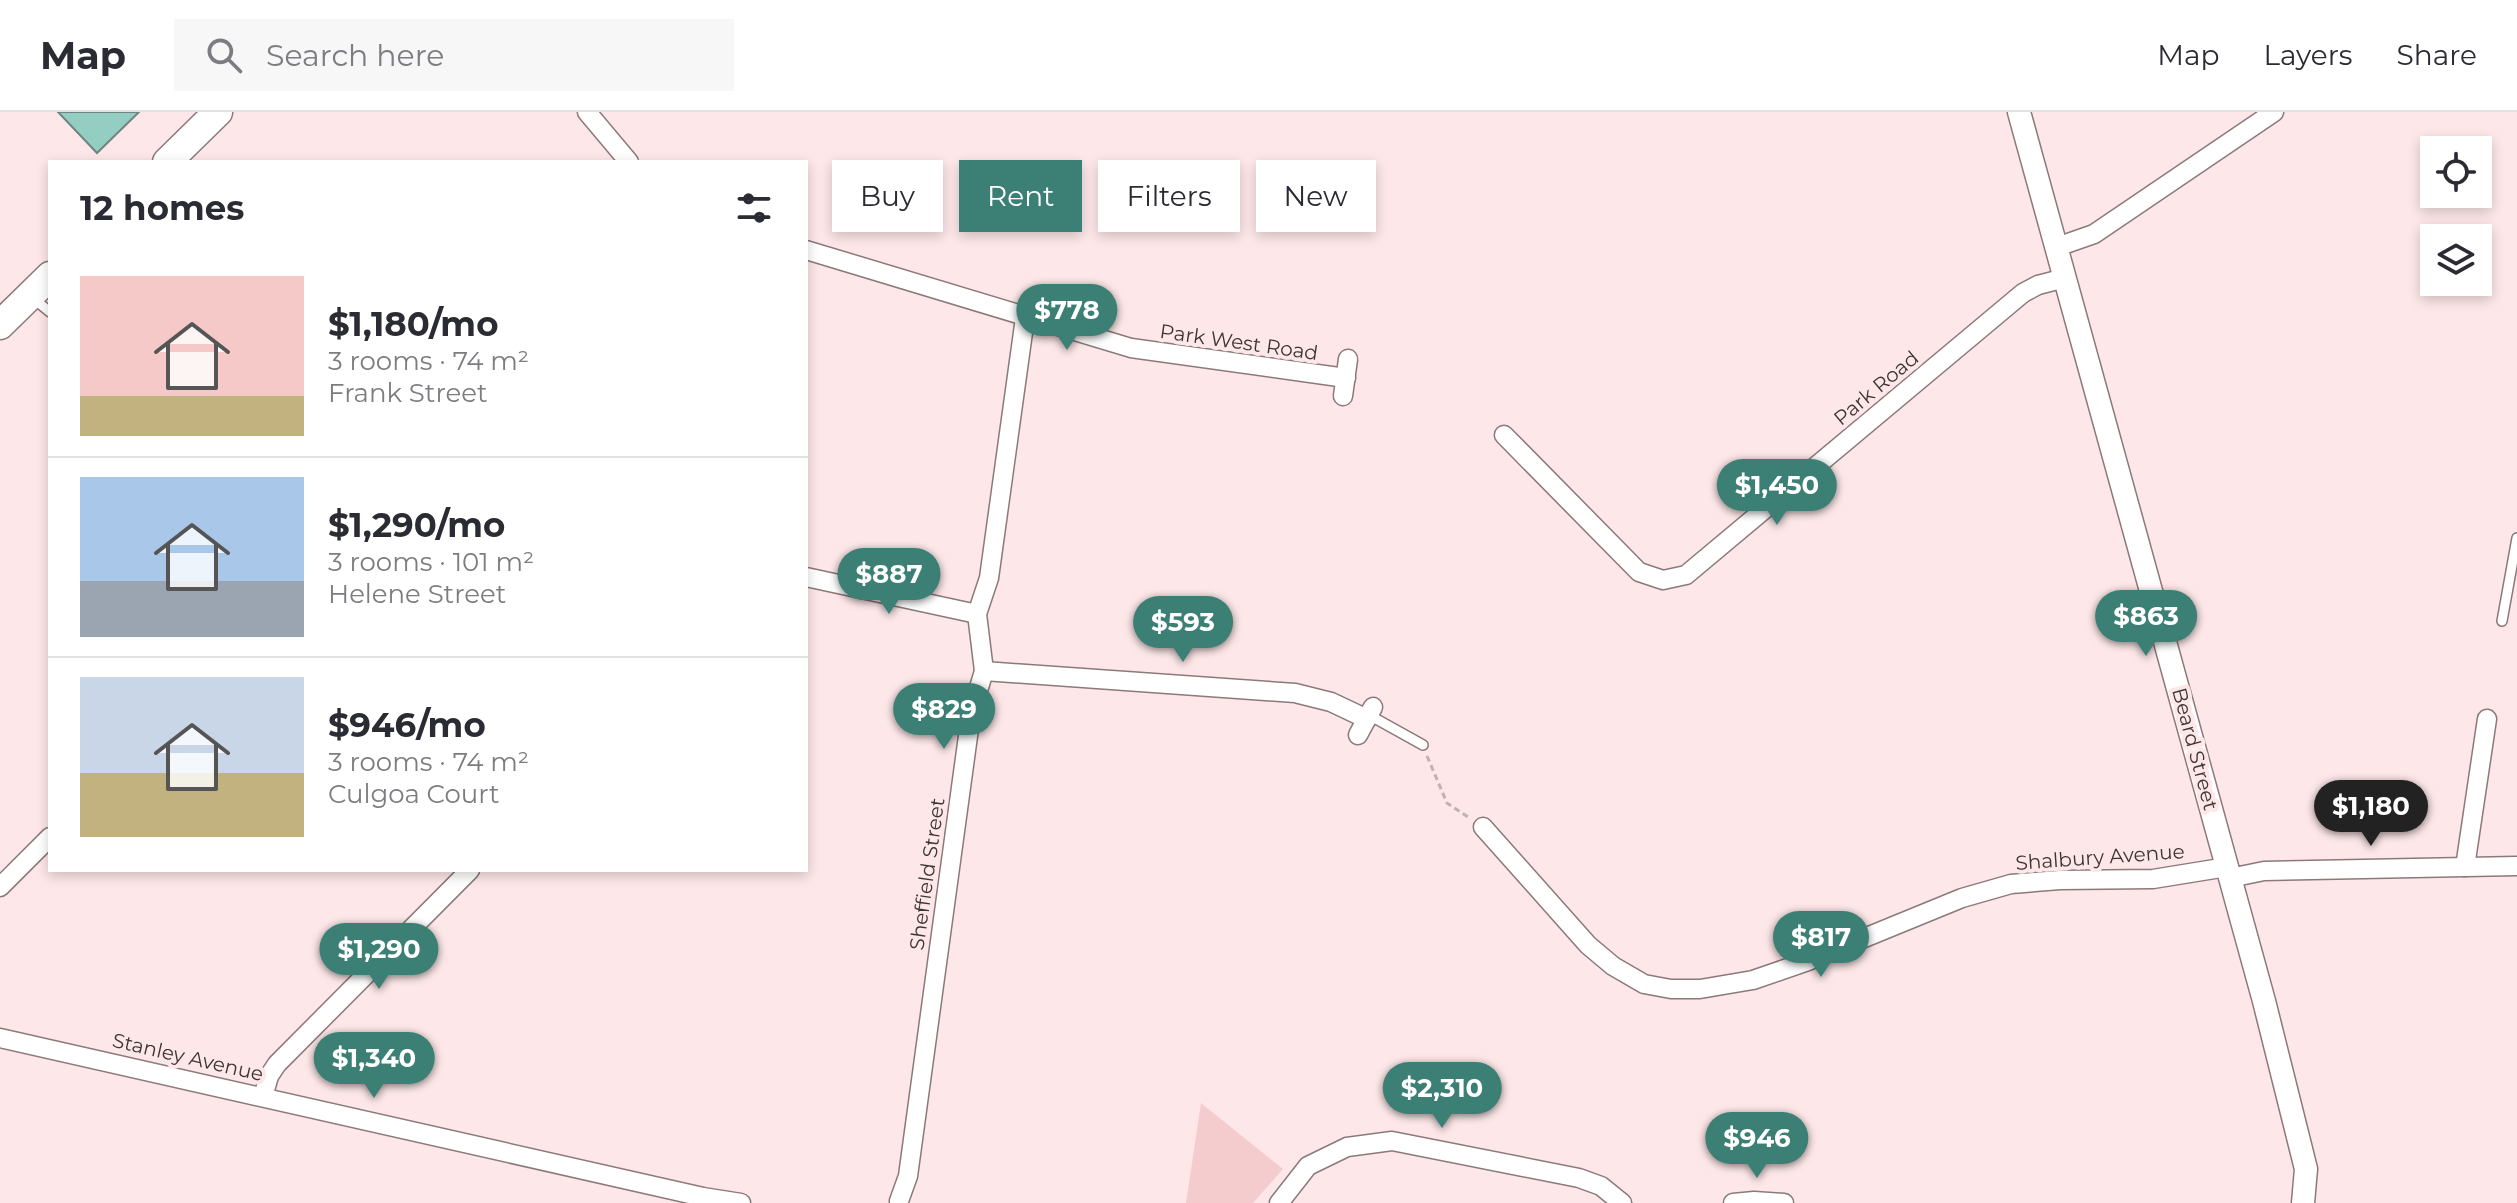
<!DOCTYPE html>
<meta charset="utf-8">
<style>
:root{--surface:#fff;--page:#f7f7f7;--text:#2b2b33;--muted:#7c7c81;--line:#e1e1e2;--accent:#3c8075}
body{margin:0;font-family:Montserrat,sans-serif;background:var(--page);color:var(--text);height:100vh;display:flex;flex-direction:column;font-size:30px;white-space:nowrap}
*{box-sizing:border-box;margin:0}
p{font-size:26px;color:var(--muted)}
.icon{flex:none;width:44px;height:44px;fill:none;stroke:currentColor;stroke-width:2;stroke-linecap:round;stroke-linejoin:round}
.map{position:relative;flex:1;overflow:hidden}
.panel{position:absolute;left:48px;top:48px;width:760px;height:712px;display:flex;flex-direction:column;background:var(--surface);border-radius:0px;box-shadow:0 4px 12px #0003}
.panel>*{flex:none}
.top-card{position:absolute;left:832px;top:48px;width:760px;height:72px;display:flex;gap:16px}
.fabs{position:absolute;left:2420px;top:24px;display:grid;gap:16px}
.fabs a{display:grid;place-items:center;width:72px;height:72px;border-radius:0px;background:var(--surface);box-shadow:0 4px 12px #0003;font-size:40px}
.price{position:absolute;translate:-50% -68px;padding:0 18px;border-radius:28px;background:var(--accent);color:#fff;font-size:26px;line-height:52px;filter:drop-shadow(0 2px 4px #0008)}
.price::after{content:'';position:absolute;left:50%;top:48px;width:24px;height:18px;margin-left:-12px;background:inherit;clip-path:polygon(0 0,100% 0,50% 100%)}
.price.selected{background:#222;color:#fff}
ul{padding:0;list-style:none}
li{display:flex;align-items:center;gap:24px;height:200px;padding:0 32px}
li+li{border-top:2px solid var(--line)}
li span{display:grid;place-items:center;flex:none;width:224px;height:160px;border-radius:0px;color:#555}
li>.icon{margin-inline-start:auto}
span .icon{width:96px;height:96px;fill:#fffc;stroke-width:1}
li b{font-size:34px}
h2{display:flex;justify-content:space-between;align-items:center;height:96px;padding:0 32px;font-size:34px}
.tag{padding:0 28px;border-radius:0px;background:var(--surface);box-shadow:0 4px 12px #0003;font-size:28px;line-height:72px}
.tag.selected{background:var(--accent);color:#fff}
header{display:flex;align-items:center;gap:48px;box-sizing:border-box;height:112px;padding:0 40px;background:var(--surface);border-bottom:2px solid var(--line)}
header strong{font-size:38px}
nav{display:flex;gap:44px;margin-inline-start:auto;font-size:28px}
.search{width:560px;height:72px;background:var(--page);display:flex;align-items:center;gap:20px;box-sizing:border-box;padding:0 28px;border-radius:0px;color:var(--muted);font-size:30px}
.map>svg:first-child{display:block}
.green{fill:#f5ccce}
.building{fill:#94cdc1;stroke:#708480;stroke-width:2}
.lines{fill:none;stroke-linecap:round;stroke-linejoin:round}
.service-casing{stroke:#8c7979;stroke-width:12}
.minor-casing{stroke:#8c7979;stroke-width:21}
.tertiary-casing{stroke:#8c7979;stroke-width:25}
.primary-casing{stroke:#8c7979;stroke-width:31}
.path{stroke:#c2b1b1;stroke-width:3;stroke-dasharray:6 4;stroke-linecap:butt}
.service{stroke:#fff;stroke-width:9}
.minor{stroke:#fff;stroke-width:18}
.tertiary{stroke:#fff;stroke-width:22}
.primary{stroke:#fff;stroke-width:28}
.labels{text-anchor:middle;stroke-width:8;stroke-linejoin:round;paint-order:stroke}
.street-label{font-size:20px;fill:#3d3535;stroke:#fde7e8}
</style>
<header>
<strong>Map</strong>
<div class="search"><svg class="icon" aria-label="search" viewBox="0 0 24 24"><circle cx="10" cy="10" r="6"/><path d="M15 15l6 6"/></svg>Search here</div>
<nav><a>Map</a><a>Layers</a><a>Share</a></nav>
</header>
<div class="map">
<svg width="2517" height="1091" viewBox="0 0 2517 1091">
<rect width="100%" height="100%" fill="#fde7e8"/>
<path class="green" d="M1201,991L1283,1057L1253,1091H1186Z"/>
<path class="building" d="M58,0H139L97,41Z"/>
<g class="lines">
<defs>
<g id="service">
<path d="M34,187L50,200"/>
<path d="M2502,509L2517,426"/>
<path d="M1369,603L1423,633"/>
</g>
<g id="minor">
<path d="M587,0L629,50"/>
<path d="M2057,135L2094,122L2274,0"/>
<path d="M806,138L1131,236L1346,266"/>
<path d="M1343,284L1348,247"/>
<path d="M1504,323L1639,460L1663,468L1686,463L2023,181L2038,173L2065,166"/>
<path d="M806,465L977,502"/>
<path d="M984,559L1295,581L1331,590L1367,607"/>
<path d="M1358,623L1373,595"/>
<path d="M1483,715L1588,833L1613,854L1644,872L1671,877H1700L1753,868L1808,849L1962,786L2011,772L2060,768L2153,767L2227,755"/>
<path d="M2465,755L2487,607"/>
<path d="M2230,766L2264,759L2517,754"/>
<path d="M0,775L50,725"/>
<path d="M0,926L703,1085L741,1091"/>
<path d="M263,985L269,964L277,952L470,758"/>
<path d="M899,1089L908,1064L971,602L984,559L977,502L989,466L1025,206"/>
<path d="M1279,1091L1308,1054L1347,1035L1392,1029L1579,1066L1601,1074L1622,1091"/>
<path d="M1733,1091L1754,1089L1784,1091"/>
</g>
<path id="tertiary" d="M2019,0L2264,889L2306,1057L2303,1091"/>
<g id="primary">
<path d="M167,50L218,0"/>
<path d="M0,213L50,164"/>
</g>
</defs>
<use href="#service" class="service-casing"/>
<use href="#minor" class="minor-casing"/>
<use href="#tertiary" class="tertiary-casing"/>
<use href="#primary" class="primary-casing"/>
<path class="path" d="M1427,644L1447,691L1468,705"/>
<use href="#service" class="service"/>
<use href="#minor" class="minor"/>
<use href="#tertiary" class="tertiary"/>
<use href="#primary" class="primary"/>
</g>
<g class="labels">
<g class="street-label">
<text transform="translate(1239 230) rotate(8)" y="7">Park West Road</text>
<text transform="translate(1876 276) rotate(-40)" y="7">Park Road</text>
<text transform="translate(2195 637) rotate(75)" y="7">Beard Street</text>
<text transform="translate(2100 745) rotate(-4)" y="7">Shalbury Avenue</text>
<text transform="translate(927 762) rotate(-82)" y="7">Sheffield Street</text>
<text transform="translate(188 945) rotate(13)" y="7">Stanley Avenue</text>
</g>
</g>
</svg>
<div class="fabs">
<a><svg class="icon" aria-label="locate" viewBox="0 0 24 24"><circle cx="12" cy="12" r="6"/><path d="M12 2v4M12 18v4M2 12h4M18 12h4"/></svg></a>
<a><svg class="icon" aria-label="layers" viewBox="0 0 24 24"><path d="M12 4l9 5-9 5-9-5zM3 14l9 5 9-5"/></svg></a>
</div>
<b class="price" style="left:1067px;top:240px">$778</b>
<b class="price" style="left:1777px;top:415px">$1,450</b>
<b class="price" style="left:889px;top:504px">$887</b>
<b class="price" style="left:2146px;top:546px">$863</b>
<b class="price" style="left:1183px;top:552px">$593</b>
<b class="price" style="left:944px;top:639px">$829</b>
<b class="price selected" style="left:2371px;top:736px">$1,180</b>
<b class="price" style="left:1821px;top:867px">$817</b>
<b class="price" style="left:379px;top:879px">$1,290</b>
<b class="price" style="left:374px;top:988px">$1,340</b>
<b class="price" style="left:1442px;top:1018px">$2,310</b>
<b class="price" style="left:1757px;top:1068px">$946</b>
<div class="top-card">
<a class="tag">Buy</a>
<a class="tag selected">Rent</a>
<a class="tag">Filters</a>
<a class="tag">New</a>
</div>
<section class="panel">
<h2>12 homes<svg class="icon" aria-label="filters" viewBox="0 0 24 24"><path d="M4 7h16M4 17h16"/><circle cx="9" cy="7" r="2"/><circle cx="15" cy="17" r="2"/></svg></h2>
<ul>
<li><span style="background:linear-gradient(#f6c9c9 75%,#c2b280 0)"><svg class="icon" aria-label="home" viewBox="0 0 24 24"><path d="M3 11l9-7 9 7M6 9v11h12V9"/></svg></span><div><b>$1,180/mo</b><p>3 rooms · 74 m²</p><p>Frank Street</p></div></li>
<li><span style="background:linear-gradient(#a9c7e8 65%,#9aa5b1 0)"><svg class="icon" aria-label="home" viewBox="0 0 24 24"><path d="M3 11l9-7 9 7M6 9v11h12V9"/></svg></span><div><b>$1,290/mo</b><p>3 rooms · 101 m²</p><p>Helene Street</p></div></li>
<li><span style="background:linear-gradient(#c9d6e8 60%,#c2b280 0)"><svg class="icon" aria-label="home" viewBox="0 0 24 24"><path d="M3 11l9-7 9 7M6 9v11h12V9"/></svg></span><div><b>$946/mo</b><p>3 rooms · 74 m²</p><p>Culgoa Court</p></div></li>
</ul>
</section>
</div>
